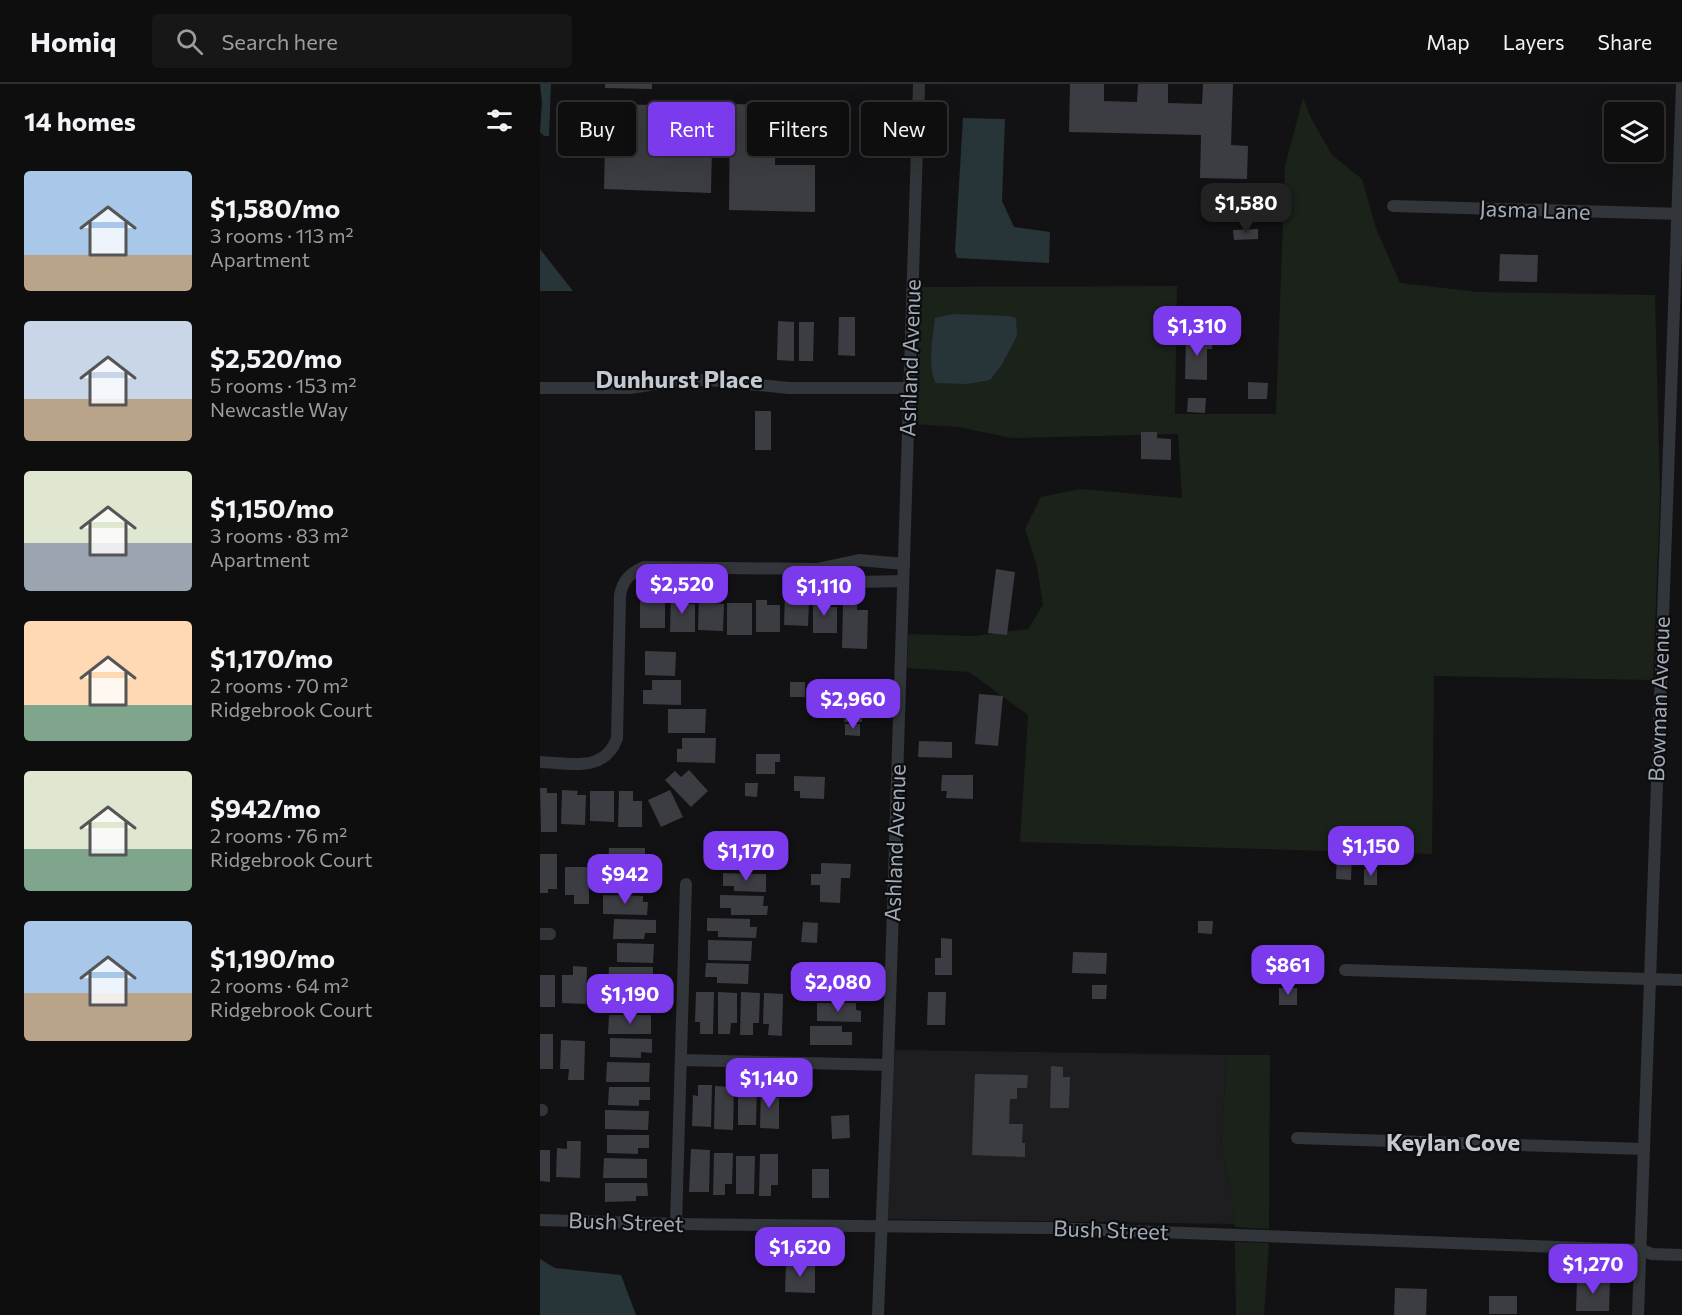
<!DOCTYPE html>
<meta charset="utf-8">
<style>
:root{--surface:#0e0e0f;--page:#171718;--text:#f1f3f6;--muted:#9b9c9e;--line:#2e2e2f;--accent:#7c3aed}
body{margin:0;font-family:Commissioner,sans-serif;background:var(--page);color:var(--text);height:100vh;display:flex;flex-direction:column;font-size:22px;white-space:nowrap}
*{box-sizing:border-box;margin:0}
p{font-size:20px;color:var(--muted)}
.icon{flex:none;width:33px;height:33px;fill:none;stroke:currentColor;stroke-width:2;stroke-linecap:round;stroke-linejoin:round}
.map{position:relative;flex:1;overflow:hidden}
.drawer{display:flex;flex-direction:column;background:var(--surface);width:540px}
.drawer>*{flex:none}
.guide{position:absolute;left:18px;top:18px;width:570px;height:54px;display:flex;gap:12px}
.fabs{position:absolute;left:1064px;top:18px;display:grid;gap:12px}
.fabs a{display:grid;place-items:center;width:60px;height:60px;border-radius:6px;background:var(--surface);box-shadow:0 6px 24px #0002,0 0 0 2px var(--line);font-size:30px}
.price{position:absolute;translate:-50% -51px;padding:0 14px;border-radius:12px;background:var(--accent);color:#fff;font-size:20px;line-height:39px;filter:drop-shadow(0 2px 3px #0008)}
.price::after{content:'';position:absolute;left:50%;top:36px;width:18px;height:14px;margin-left:-9px;background:inherit;clip-path:polygon(0 0,100% 0,50% 100%)}
.price.on{background:#222;color:#fff}
ul{padding:0;list-style:none}
li{display:flex;align-items:center;gap:18px;height:150px;padding:0 24px}
li span{display:grid;place-items:center;flex:none;width:168px;height:120px;border-radius:6px;color:#555}
li>.icon{margin-inline-start:auto}
span .icon{width:72px;height:72px;fill:#fffc;stroke-width:1}
li b{font-size:26px}
h2{display:flex;justify-content:space-between;align-items:center;height:72px;padding:0 24px;font-size:26px}
.chip{padding:0 21px;border-radius:6px;background:var(--surface);box-shadow:0 6px 24px #0002,0 0 0 2px var(--line);font-size:21px;line-height:54px}
.chip.on{background:var(--accent);color:#fff}
header{display:flex;align-items:center;gap:36px;box-sizing:border-box;height:84px;padding:0 30px;background:var(--surface);border-bottom:2px solid var(--line)}
header strong{font-size:28px}
nav{display:flex;gap:33px;margin-inline-start:auto;font-size:21px}
.search{width:420px;height:54px;background:var(--page);display:flex;align-items:center;gap:15px;box-sizing:border-box;padding:0 21px;border-radius:6px;color:var(--muted);font-size:22px}
main{display:flex;flex:1;min-height:0}
.map>svg:first-child{display:block}
.built{fill:#1e1e21}
.green{fill:#1a221a}
.water{fill:#273438}
.building{fill:#3c3d42}
.lines{fill:none;stroke-linecap:round;stroke-linejoin:round}
.minor{stroke:#323539;stroke-width:12}
.labels{text-anchor:middle;stroke-width:4.5;stroke-linejoin:round;paint-order:stroke}
.street-label{font-size:22px;fill:#a2abb6;stroke:#0d0d0f}
.neighbourhood-label{font-size:24px;font-weight:bold;fill:#c3c9d1;stroke:#0d0d0f}
</style>
<header>
<strong>Homiq</strong>
<div class="search"><svg class="icon" aria-label="search" viewBox="0 0 24 24"><circle cx="10" cy="10" r="6"/><path d="M15 15l6 6"/></svg>Search here</div>
<nav><a>Map</a><a>Layers</a><a>Share</a></nav>
</header>
<main>
<section class="drawer">
<h2>14 homes<svg class="icon" aria-label="filters" viewBox="0 0 24 24"><path d="M4 7h16M4 17h16"/><circle cx="9" cy="7" r="2"/><circle cx="15" cy="17" r="2"/></svg></h2>
<ul>
<li><span style="background:linear-gradient(#a9c7e8 70%,#b9a48a 0)"><svg class="icon" aria-label="home" viewBox="0 0 24 24"><path d="M3 11l9-7 9 7M6 9v11h12V9"/></svg></span><div><b>$1,580/mo</b><p>3 rooms · 113 m²</p><p>Apartment</p></div></li>
<li><span style="background:linear-gradient(#c9d6e8 65%,#b9a48a 0)"><svg class="icon" aria-label="home" viewBox="0 0 24 24"><path d="M3 11l9-7 9 7M6 9v11h12V9"/></svg></span><div><b>$2,520/mo</b><p>5 rooms · 153 m²</p><p>Newcastle Way</p></div></li>
<li><span style="background:linear-gradient(#dfe7d0 60%,#9aa5b1 0)"><svg class="icon" aria-label="home" viewBox="0 0 24 24"><path d="M3 11l9-7 9 7M6 9v11h12V9"/></svg></span><div><b>$1,150/mo</b><p>3 rooms · 83 m²</p><p>Apartment</p></div></li>
<li><span style="background:linear-gradient(#ffd9b3 70%,#7fa58c 0)"><svg class="icon" aria-label="home" viewBox="0 0 24 24"><path d="M3 11l9-7 9 7M6 9v11h12V9"/></svg></span><div><b>$1,170/mo</b><p>2 rooms · 70 m²</p><p>Ridgebrook Court</p></div></li>
<li><span style="background:linear-gradient(#dfe7d0 65%,#7fa58c 0)"><svg class="icon" aria-label="home" viewBox="0 0 24 24"><path d="M3 11l9-7 9 7M6 9v11h12V9"/></svg></span><div><b>$942/mo</b><p>2 rooms · 76 m²</p><p>Ridgebrook Court</p></div></li>
<li><span style="background:linear-gradient(#a9c7e8 60%,#b9a48a 0)"><svg class="icon" aria-label="home" viewBox="0 0 24 24"><path d="M3 11l9-7 9 7M6 9v11h12V9"/></svg></span><div><b>$1,190/mo</b><p>2 rooms · 64 m²</p><p>Ridgebrook Court</p></div></li>
</ul>
</section>
<div class="map">
<svg width="1142" height="1231" viewBox="0 0 1142 1231">
<rect width="100%" height="100%" fill="#121214"/>
<path class="built" d="M355,966L687,971L681,1062L690,1100L695,1140L347,1135Z"/>
<g class="green">
<path d="M763,14L771,34L792,71L822,95L836,144L860,199L938,208L1115,211L1120,413L1113,596L894,592L892,770L480,758L488,631L429,588L367,584L368,550L434,552L488,545L503,521L497,482L485,445L501,413L540,405L642,414L638,350L472,354L418,343L374,340L382,203L637,202L635,330H736L745,82Z"/>
<path d="M687,971H730L729,1145L695,1143L690,1100L681,1062Z"/>
<path d="M695,1158L729,1159L724,1231H696Z"/>
</g>
<g class="water">
<path d="M0,0H11L9,52H4L0,48L2,17Z"/>
<path d="M423,34L465,35L462,117L474,143L510,148L509,179L417,174L415,167Z"/>
<path d="M0,165L33,207H0Z"/>
<path d="M414,230L470,232L476,234L477,252L461,282L450,296L427,300L396,299C387,285 393,250 395,234Z"/>
<path d="M0,1175L15,1184L81,1191L96,1231H0Z"/>
</g>
<g class="building">
<path d="M65,0H112V5L65,4Z"/>
<path d="M530,0H564V17L597,18L598,0H628V19L662,20L663,0H693L691,61L708,62L707,95L660,94L661,51L529,48Z"/>
<path d="M66,20L113,21L111,62L172,64L171,109L64,105Z"/>
<path d="M190,20L236,21L235,81H275V128L189,126Z"/>
<path d="M718,145V155L694,156L693,146Z"/>
<path d="M960,170L998,171L997,198L959,197Z"/>
<path d="M299,233H315V272L298,271Z"/>
<path d="M238,237L254,238V277L237,276Z"/>
<path d="M259,238H274L273,277H259Z"/>
<path d="M646,251L673,252L672,265H667V296L645,295Z"/>
<path d="M708,298L728,299L727,315H708Z"/>
<path d="M648,314H666L665,329L647,328Z"/>
<rect x="215" y="327" width="16" height="39"/>
<path d="M601,348H617V354L631,355V376L601,375Z"/>
<path d="M456,485L475,488L467,551L448,549Z"/>
<path d="M159,510L173,511V519L184,520L183,547L158,546Z"/>
<path d="M100,511L125,512V544H100Z"/>
<path d="M131,511H146L145,520H155V548H130Z"/>
<path d="M245,511H259V516H269L268,542L244,541Z"/>
<path d="M273,513L287,514V523H297V549H273Z"/>
<path d="M216,516H227V521H240V548H216Z"/>
<rect x="187" y="519" width="25" height="32"/>
<path d="M303,521H317V526H328L327,565L302,564Z"/>
<path d="M105,567L136,568L135,592L105,591Z"/>
<path d="M112,596H141V621L103,620V606H112Z"/>
<rect x="250" y="598" width="15" height="15"/>
<path d="M299,605L323,606L322,638H304L305,625H298Z"/>
<path d="M439,610L463,612L458,662L435,660Z"/>
<path d="M128,625H166L165,649H128Z"/>
<path d="M305,640H320V652L305,651Z"/>
<path d="M142,654H176L175,679L137,678V665H142Z"/>
<path d="M379,657L412,658V674L378,673Z"/>
<path d="M216,670H240V678H235V690H216Z"/>
<path d="M149,686L168,707L151,723L125,696L135,687L141,693Z"/>
<path d="M402,691H433V715L406,714L407,707H401Z"/>
<path d="M254,692L285,693L284,715L260,714V707H254Z"/>
<path d="M205,699H218L217,713L205,712Z"/>
<path d="M0,704H7V709H17V748H1Z"/>
<path d="M22,706L38,707L37,711H46L45,741L21,740Z"/>
<path d="M130,706L143,733L121,743L108,716Z"/>
<path d="M50,707H74V738L50,737Z"/>
<path d="M79,707H93V717H102V743H78Z"/>
<path d="M69,764H105V783H68Z"/>
<path d="M176,766H219V775H225V785L187,784V778H175Z"/>
<path d="M797,766L812,767L811,796L796,795Z"/>
<path d="M0,770H17V805H8V809H0Z"/>
<path d="M281,779L311,780L310,794H301L300,819L280,818V801H271V790H281Z"/>
<path d="M25,783H49V820H34V811H25Z"/>
<rect x="824" y="785" width="13" height="16"/>
<path d="M61,787L103,788V801H92L91,807L61,806Z"/>
<path d="M183,789L226,790V808L194,807V802H183Z"/>
<path d="M63,811L103,812V818H108L107,831L63,830Z"/>
<path d="M180,811L224,812L223,822H228L227,831H191V824H180Z"/>
<path d="M167,834L210,835V843H217L216,854L178,853V847H167Z"/>
<path d="M74,835L116,836V849H105L104,855H73Z"/>
<path d="M658,837H673L672,850L658,849Z"/>
<path d="M263,838L278,839L277,859L261,858Z"/>
<path d="M401,854L412,855V891H395V874H401Z"/>
<path d="M168,856L212,857L211,877L168,876Z"/>
<path d="M77,859L114,860L113,879L77,878Z"/>
<path d="M533,868L567,869L566,890L532,889Z"/>
<path d="M166,879L209,880L208,900L177,899V893H165Z"/>
<path d="M33,882L47,883L46,920L22,919V891H33Z"/>
<path d="M69,883H113V902H68Z"/>
<rect x="0" y="891" width="15" height="32"/>
<path d="M552,901H567L566,915H552Z"/>
<rect x="739" y="904" width="18" height="17"/>
<path d="M72,907L114,908V921L103,920L102,926L71,925Z"/>
<path d="M156,908H174L173,950H160V938H155Z"/>
<path d="M178,908L197,909V939H191L190,950H178Z"/>
<path d="M201,908L220,909L219,939H213V951H200Z"/>
<path d="M388,908H406L405,941H387Z"/>
<path d="M224,909L243,910L242,952L228,951L229,940H223Z"/>
<path d="M277,919H316V926L321,927V938L277,937Z"/>
<path d="M69,931H111V950H68Z"/>
<path d="M270,942H302V948H312V961H270Z"/>
<rect x="0" y="950" width="13" height="35"/>
<path d="M70,954L112,955V969L101,968V974L70,973Z"/>
<path d="M21,956L45,957L44,996H28L29,985H20Z"/>
<path d="M67,978L110,979L109,998H66Z"/>
<path d="M511,982L523,983V993H530L529,1024H510Z"/>
<path d="M435,990L488,991L487,1004H477V1015H470L469,1040H483L482,1059H485V1073L432,1071Z"/>
<path d="M158,1001H172L171,1043L152,1042L153,1011L158,1012Z"/>
<path d="M175,1002L194,1003L193,1046L174,1045Z"/>
<path d="M221,1002H234V1014H239V1045L220,1044Z"/>
<path d="M69,1003H110V1016H99V1022L68,1021Z"/>
<path d="M198,1003H217L216,1041H198Z"/>
<path d="M65,1026L109,1027L108,1046L65,1045Z"/>
<path d="M309,1031L310,1054L292,1055L291,1032Z"/>
<path d="M67,1051H109V1064H98V1070L67,1069Z"/>
<path d="M27,1057H41L40,1094L16,1093L17,1064L27,1065Z"/>
<path d="M151,1065L170,1066L169,1108H149Z"/>
<path d="M0,1066H10V1098L0,1097Z"/>
<path d="M174,1069H193L192,1100H185V1111H173Z"/>
<path d="M220,1070H238V1101H231V1112H219Z"/>
<path d="M196,1072H215L214,1110H196Z"/>
<path d="M64,1074L107,1075V1094H63Z"/>
<rect x="272" y="1085" width="17" height="29"/>
<path d="M65,1099H107L108,1112H96V1117L65,1118Z"/>
<path d="M246,1178L275,1179V1209L245,1208Z"/>
<path d="M1037,1195L1070,1196L1069,1227H1036Z"/>
<path d="M855,1204L887,1205L886,1231H854Z"/>
<rect x="949" y="1212" width="28" height="18"/>
</g>
<g class="lines">
<g class="minor">
<path d="M853,122L1142,130"/>
<path d="M0,304H90L134,297L169,296L249,304H370"/>
<path d="M279,485L318,498L363,497"/>
<path d="M0,678C30,679 65,689 77,654L80,511C83,496 90,489 104,483L277,485L319,476L364,480"/>
<path d="M0,850H10"/>
<path d="M805,886L1142,896"/>
<path d="M141,976L348,981"/>
<path d="M0,1026H2"/>
<path d="M757,1054L1104,1065"/>
<path d="M0,1136L136,1140L511,1144L1101,1166L1112,1170L1142,1171"/>
<path d="M136,1140L146,800"/>
<path d="M338,1231L348,981L379,0"/>
<path d="M1098,1231L1142,0"/>
</g>
</g>
<g class="labels">
<g class="street-label">
<text transform="translate(995 126) rotate(2)" y="8">Jasma Lane</text>
<text transform="translate(370 274) rotate(-88)" y="8">Ashland Avenue</text>
<text transform="translate(1119 615) rotate(-88)" y="8">Bowman Avenue</text>
<text transform="translate(355 759) rotate(-88)" y="8">Ashland Avenue</text>
<text transform="translate(86 1138) rotate(2)" y="8">Bush Street</text>
<text transform="translate(571 1146) rotate(2)" y="8">Bush Street</text>
</g>
<g class="neighbourhood-label">
<text x="139" y="304">Dunhurst Place</text>
<text x="913" y="1067">Keylan Cove</text>
</g>
</g>
</svg>
<div class="fabs">
<a><svg class="icon" aria-label="layers" viewBox="0 0 24 24"><path d="M12 4l9 5-9 5-9-5zM3 14l9 5 9-5"/></svg></a>
</div>
<b class="price on" style="left:706px;top:150px">$1,580</b>
<b class="price" style="left:657px;top:273px">$1,310</b>
<b class="price" style="left:142px;top:531px">$2,520</b>
<b class="price" style="left:284px;top:533px">$1,110</b>
<b class="price" style="left:313px;top:646px">$2,960</b>
<b class="price" style="left:831px;top:793px">$1,150</b>
<b class="price" style="left:206px;top:798px">$1,170</b>
<b class="price" style="left:85px;top:821px">$942</b>
<b class="price" style="left:748px;top:912px">$861</b>
<b class="price" style="left:298px;top:929px">$2,080</b>
<b class="price" style="left:90px;top:941px">$1,190</b>
<b class="price" style="left:229px;top:1025px">$1,140</b>
<b class="price" style="left:260px;top:1194px">$1,620</b>
<b class="price" style="left:1053px;top:1211px">$1,270</b>
<div class="guide">
<a class="chip">Buy</a>
<a class="chip on">Rent</a>
<a class="chip">Filters</a>
<a class="chip">New</a>
</div>
</div>
</main>
